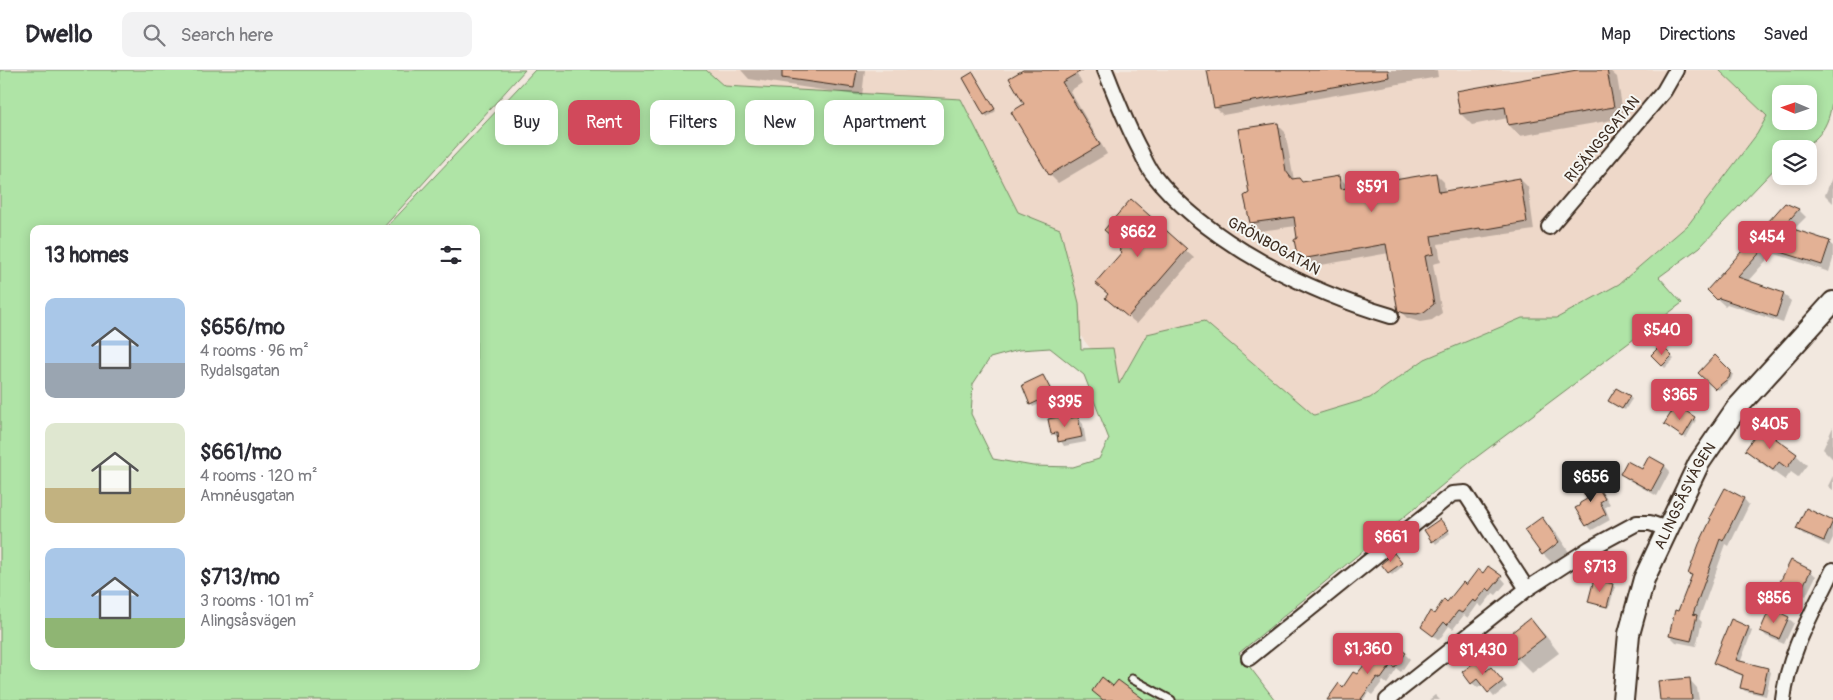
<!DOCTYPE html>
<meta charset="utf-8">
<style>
:root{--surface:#fff;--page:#f2f2f3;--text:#2b2b33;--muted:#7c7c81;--line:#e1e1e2;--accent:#d1495b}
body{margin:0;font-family:Pangolin,sans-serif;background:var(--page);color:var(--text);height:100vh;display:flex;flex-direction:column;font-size:19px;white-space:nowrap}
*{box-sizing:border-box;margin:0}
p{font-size:16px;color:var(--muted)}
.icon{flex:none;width:28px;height:28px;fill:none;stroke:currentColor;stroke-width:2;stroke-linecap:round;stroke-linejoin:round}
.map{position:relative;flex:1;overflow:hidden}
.side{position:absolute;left:30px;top:155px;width:450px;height:445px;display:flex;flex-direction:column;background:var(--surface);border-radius:10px;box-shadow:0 2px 12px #0003}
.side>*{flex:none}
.hud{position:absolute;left:495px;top:30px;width:475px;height:45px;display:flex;gap:10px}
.needle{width:32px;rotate:272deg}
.buttons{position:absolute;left:1772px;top:15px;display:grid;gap:10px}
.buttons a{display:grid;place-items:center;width:45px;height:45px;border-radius:10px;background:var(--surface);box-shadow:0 2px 12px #0003;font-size:25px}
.price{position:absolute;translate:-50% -42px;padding:0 11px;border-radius:5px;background:var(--accent);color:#fff;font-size:16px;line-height:32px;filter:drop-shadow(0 1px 2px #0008)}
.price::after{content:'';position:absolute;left:50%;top:30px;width:15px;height:11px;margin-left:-8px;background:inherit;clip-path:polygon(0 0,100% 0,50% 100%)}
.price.active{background:#222;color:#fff}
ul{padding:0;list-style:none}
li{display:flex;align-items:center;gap:15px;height:125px;padding:0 15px}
li span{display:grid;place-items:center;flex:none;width:140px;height:100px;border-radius:10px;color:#555}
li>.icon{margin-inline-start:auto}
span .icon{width:60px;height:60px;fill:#fffc;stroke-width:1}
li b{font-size:21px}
h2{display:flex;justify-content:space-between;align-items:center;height:60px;padding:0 15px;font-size:21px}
.chip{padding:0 18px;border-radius:10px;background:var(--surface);box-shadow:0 2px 12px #0003;font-size:18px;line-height:45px}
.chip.active{background:var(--accent);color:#fff}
header{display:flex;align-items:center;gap:30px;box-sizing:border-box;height:70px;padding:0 25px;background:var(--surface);border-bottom:1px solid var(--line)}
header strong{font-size:24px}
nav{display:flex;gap:28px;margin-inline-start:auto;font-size:18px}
.search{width:350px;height:45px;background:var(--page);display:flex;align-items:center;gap:12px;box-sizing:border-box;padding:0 18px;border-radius:10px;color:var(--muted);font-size:19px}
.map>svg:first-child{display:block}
.built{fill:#eed8c9}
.green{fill:#afe4a6;stroke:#758762;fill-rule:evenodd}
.shadow{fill:#0003}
.building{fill:#e3b195;stroke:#3b2a1e}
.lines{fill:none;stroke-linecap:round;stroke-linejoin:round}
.service-casing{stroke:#3b2a1e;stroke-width:11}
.minor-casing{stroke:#3b2a1e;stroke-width:18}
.secondary-casing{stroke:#3b2a1e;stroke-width:24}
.service{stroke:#f6f6f2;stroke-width:7}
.minor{stroke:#f6f6f2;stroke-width:14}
.secondary{stroke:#f6f6f2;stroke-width:20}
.labels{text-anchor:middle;stroke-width:4;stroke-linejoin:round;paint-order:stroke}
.street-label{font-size:15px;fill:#3b2a1e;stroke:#f6f6f2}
</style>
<header>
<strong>Dwello</strong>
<div class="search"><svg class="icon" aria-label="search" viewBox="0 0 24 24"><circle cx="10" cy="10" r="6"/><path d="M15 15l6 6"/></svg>Search here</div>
<nav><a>Map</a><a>Directions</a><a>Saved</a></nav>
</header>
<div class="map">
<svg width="1833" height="630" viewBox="0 0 1833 630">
<rect width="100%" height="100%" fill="#f2e8df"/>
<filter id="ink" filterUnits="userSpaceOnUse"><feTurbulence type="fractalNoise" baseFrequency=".02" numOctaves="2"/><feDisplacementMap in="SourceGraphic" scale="10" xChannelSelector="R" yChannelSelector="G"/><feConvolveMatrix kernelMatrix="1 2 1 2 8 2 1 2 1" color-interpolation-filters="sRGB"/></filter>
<g filter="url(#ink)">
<path class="built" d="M706,0H1719L1767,46L1757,64L1688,155L1619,214L1557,248H1521L1425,289L1370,328L1314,345L1204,251L1119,315L1025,195L724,16Z"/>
<path class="green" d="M0,0H525L382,159H34V596H476V159H385L535,0H706L724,16L961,29L1018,142L1060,159L1079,233L1081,279L1113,278L1119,314L1147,264L1204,251L1314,345L1370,328L1425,289L1522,248H1557L1619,214L1688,155L1757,64L1767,46L1719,0H1833C1833,29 1833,53 1814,70C1800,79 1798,79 1781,79V92L1700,177L1659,207L1682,233L1474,389L1239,583L1275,630H0ZM1781,24H1809V51H1781ZM1050,278L1084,305L1109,369L1099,389L1073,397L1033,396L993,389L971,344L973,314L990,288L1019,280Z"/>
<g class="shadow">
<path d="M741,0H865L862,26L749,9Z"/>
<path d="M1025,0H1074L1082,13L1070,21L1107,84L1058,113L1050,105L1026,35Z"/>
<path d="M1209,0H1437L1438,7L1223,45L1215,37Z"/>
<path d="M1585,0H1609L1617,7L1624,48L1520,66L1509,55L1508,48L1472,55L1461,44Z"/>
<path d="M975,6L996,41L987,47L985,44Z"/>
<path d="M1277,54L1285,62L1294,110L1303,113L1339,107L1347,115L1348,119L1436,104L1444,112L1445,122L1520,109L1528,117L1534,160L1438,174L1441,192L1433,194L1442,243L1432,250L1420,252L1407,248L1399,240L1389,183L1310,197L1298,183L1296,156L1260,161L1252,152L1250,124Z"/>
<path d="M1833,105V133L1825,125Z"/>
<path d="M1131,131L1194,188L1137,254L1106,228L1109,225L1104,221L1123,182Z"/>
<path d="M1786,134L1799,140L1806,147L1793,160L1829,173L1833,176V189L1829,202L1773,183L1747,212L1783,224L1791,231L1783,253L1727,234L1725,236L1715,227Z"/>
<path d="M1661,277L1674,289L1665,298L1653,285Z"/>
<path d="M1715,287L1733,304L1731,310L1718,320L1700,303Z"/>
<path d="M1045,309L1054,327L1033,337L1031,334Z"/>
<path d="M1629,327L1632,329L1625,340L1612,333Z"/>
<path d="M1070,347L1073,349L1078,348L1083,354L1086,372L1064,376L1059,368L1052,363Z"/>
<path d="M1694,348L1696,350L1686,368L1665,354Z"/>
<path d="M1833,357V389L1823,379Z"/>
<path d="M1747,380L1796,385L1807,395L1798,407L1791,402L1785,410L1757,390Z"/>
<path d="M1649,388L1665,396L1670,401L1657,426L1627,409L1622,404L1642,401Z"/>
<path d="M1833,406V420L1828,416Z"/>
<path d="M1592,408L1597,414L1610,434L1605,437L1610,450L1592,460L1587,455Z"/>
<path d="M1744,429L1749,435L1729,476L1726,474L1699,549L1702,552L1696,576L1676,572L1670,566L1693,507L1689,503L1713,449Z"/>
<path d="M1806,440L1833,452V468L1829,476L1803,464L1798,459Z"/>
<path d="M1542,449L1557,464L1573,488L1558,499L1543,484Z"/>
<path d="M1442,453L1450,463L1436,474L1426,461Z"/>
<path d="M1396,487L1403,496L1392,505L1383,494Z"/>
<path d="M1810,501L1816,506L1806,526L1787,517L1782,512Z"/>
<path d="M1483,504L1501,507L1506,513L1496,525L1493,523L1482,537L1478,534L1468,548L1464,545L1453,559L1449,556L1439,570L1423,557L1467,516Z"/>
<path d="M1612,515L1615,517L1609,538L1592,533L1589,531Z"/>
<path d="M1788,548L1794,553L1784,574L1766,566L1761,560Z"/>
<path d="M1530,550L1545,565L1559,583L1532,603L1517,588L1504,570Z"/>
<path d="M1731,551L1749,558L1752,561L1740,593L1767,599L1771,602L1766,626L1745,621L1741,617L1743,606L1718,596L1714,592Z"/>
<path d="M1385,583L1405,584L1410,589L1401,602L1397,599L1387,614L1383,611L1372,625L1369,622L1363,630H1328Z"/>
<path d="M1477,591L1486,602L1496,604L1507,617L1494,627L1483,614L1478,618L1472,613Z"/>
<path d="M1689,609L1697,618L1699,630H1661Z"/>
<path d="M1435,625L1440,630H1429Z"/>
</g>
<g class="building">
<path d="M782,0H857L854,18L782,8Z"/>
<path d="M1023,0H1083L1062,12L1100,75L1049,105L1011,42L1024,34L1009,8Z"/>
<path d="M1207,0H1388L1389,7L1214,38Z"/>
<path d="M1577,0H1607L1614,37L1508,55L1505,37L1460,44L1456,21Z"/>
<path d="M973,2L995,39L984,45L963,8Z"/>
<path d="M1278,53L1286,101L1292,109L1299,108L1302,112L1339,106L1341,119L1436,103L1439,122L1520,108L1527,152L1481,160L1480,158L1431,166L1434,184L1425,186L1434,234L1424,242L1417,244L1404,243L1398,241L1386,174L1301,189L1300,183L1297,184L1294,170L1297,168L1294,147L1250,153L1244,126L1249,123L1238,59Z"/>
<path d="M1131,129L1187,179L1128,247L1105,228L1108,224L1095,213L1122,182L1119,180L1123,176L1104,160Z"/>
<path d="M1785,133L1799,139L1784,156L1830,171L1822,195L1765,177L1738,207L1784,223L1776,247L1719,228L1717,230L1707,220Z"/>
<path d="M1661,275L1672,286L1662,296L1651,285Z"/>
<path d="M1715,285L1731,301L1729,308L1715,319L1698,303Z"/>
<path d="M1043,305L1053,324L1030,335L1022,315Z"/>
<path d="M1616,318L1630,326L1622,339L1608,331Z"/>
<path d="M1676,335L1695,347L1683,367L1664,354Z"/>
<path d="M1071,345V348L1078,347L1082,367L1058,372L1057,363L1051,364L1048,349Z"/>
<path d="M1761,358L1797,384L1787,398L1779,392L1773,400L1745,380Z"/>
<path d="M1649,386L1665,395L1651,421L1620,404L1627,391L1642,399Z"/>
<path d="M1592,407L1605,429L1600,432L1606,444L1586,456L1575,438L1579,436L1580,433L1587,429L1579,415Z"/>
<path d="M1725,418L1744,428L1723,471L1720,469L1693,544L1697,545L1691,571L1669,566L1675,540L1678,541L1692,505L1688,504L1699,474L1711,449L1709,448Z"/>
<path d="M1806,438L1833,451L1824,471L1796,459Z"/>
<path d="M1542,447L1559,472L1542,485L1524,460Z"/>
<path d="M1440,449L1449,460L1432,472L1424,460Z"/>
<path d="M1394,483L1402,493L1388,503L1381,494Z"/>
<path d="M1791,490L1811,500L1800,522L1780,512Z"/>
<path d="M1488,496L1502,506L1490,521L1487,518L1476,532L1473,530L1462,543L1458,541L1447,555L1444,552L1433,566L1421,557L1430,541L1434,544L1444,529L1447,532L1463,512L1466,515L1478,499L1483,503Z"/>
<path d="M1594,509L1613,514L1607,537L1588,532Z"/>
<path d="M1770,538L1789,547L1779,569L1760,561Z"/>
<path d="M1530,548L1545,567L1516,589L1502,570Z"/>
<path d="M1731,549L1749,557L1736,590L1768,598L1762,623L1740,618L1743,605L1713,593Z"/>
<path d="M1391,573L1406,583L1395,598L1391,595L1381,609L1377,607L1361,629L1363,630H1327L1339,613L1343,617L1353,602L1357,604L1368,590L1371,593L1382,579L1385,581Z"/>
<path d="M1477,590L1486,601L1491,597L1503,611L1488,623L1477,609L1471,614L1462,602Z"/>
<path d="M1102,607L1113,616L1118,610L1145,630H1103L1092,621Z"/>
<path d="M1690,608L1692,630H1660L1658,611Z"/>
</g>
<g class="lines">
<defs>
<path id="service" d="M1132,609L1171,630"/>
<g id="minor">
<path d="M1105,0C1116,27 1126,54 1140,80C1144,88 1147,97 1153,104C1207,173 1309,222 1391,246"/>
<path d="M1549,157L1664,21L1676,0"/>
<path d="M1249,588L1452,424L1465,423L1527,519"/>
<path d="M1387,630L1527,519L1589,479L1637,453H1650L1667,459"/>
<path d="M1783,630C1788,583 1813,542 1833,500"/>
</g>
<g id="secondary">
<path id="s1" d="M1623,630L1629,564L1644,509L1699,393L1736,339L1833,232"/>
</g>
</defs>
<use href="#service" class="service-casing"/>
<use href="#minor" class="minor-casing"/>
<use href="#secondary" class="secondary-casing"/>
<use href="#service" class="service"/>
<use href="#minor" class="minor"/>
<use href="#secondary" class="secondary"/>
</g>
</g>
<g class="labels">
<g class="street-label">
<text transform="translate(1602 69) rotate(-50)" y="5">RISÄNGSGATAN</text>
<text transform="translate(1274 176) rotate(29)" y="5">GRÖNBOGATAN</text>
<text dy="5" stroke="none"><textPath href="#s1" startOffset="216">ALINGSÅSVÄGEN</textPath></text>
</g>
</g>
</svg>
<div class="buttons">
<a><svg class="needle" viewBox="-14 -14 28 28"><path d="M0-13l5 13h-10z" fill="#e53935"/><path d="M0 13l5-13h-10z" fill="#7c7c81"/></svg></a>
<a><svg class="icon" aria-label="layers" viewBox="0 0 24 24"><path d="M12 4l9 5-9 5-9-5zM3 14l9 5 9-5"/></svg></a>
</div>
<b class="price" style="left:1372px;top:143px">$591</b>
<b class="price" style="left:1138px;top:188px">$662</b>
<b class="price" style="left:1767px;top:193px">$454</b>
<b class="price" style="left:1662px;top:286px">$540</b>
<b class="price" style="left:1680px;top:351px">$365</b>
<b class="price" style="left:1065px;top:358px">$395</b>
<b class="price" style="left:1770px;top:380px">$405</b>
<b class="price active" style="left:1591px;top:433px">$656</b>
<b class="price" style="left:1391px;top:493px">$661</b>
<b class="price" style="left:1600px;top:523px">$713</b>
<b class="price" style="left:1774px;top:554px">$856</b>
<b class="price" style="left:1368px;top:605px">$1,360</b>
<b class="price" style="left:1483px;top:606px">$1,430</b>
<div class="hud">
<a class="chip">Buy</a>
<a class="chip active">Rent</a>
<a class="chip">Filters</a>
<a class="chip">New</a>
<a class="chip">Apartment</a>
</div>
<section class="side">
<h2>13 homes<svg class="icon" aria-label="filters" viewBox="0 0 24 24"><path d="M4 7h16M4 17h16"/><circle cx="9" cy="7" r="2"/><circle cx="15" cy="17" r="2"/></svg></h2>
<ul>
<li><span style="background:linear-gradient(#a9c7e8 65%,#9aa5b1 0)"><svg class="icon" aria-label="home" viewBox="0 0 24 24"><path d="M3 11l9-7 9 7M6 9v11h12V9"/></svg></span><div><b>$656/mo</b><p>4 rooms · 96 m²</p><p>Rydalsgatan</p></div></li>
<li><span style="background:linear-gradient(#dfe7d0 65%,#c2b280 0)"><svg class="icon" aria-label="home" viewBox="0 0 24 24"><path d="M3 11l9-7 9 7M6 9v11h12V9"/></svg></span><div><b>$661/mo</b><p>4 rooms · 120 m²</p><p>Amnéusgatan</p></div></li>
<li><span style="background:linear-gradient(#a9c7e8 70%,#8fb573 0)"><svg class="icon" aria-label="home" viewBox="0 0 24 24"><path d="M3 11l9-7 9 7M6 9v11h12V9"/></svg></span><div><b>$713/mo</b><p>3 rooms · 101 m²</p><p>Alingsåsvägen</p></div></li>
</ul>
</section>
</div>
